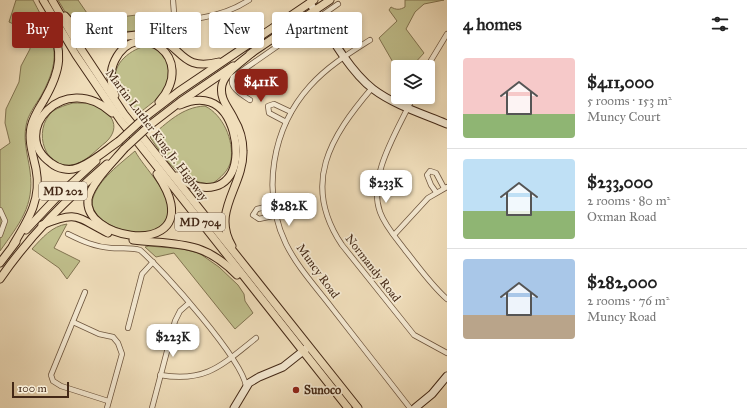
<!DOCTYPE html>
<meta charset="utf-8">
<style>
:root{--surface:#fff;--page:#f2f2f2;--text:#222;--muted:#767676;--line:#e0e0e0;--accent:#8f2418}
body{margin:0;font-family:"IM FELL Great Primer",serif;background:var(--page);color:var(--text);height:100vh;display:flex;flex-direction:column;font-size:15px;white-space:nowrap}
*{box-sizing:border-box;margin:0}
p{font-size:13px;color:var(--muted)}
.icon{flex:none;width:22px;height:22px;fill:none;stroke:currentColor;stroke-width:2;stroke-linecap:round;stroke-linejoin:round}
.map{position:relative;flex:1;overflow:hidden}
.panel{display:flex;flex-direction:column;background:var(--surface);width:300px}
.panel>*{flex:none}
.hud{position:absolute;left:12px;top:12px;width:375px;height:36px;display:flex;gap:8px}
.controls{position:absolute;left:391px;top:60px;display:grid;gap:8px}
.controls a{display:grid;place-items:center;width:44px;height:44px;border-radius:4px;background:var(--surface);box-shadow:0 2px 6px #0003;font-size:20px}
.scale{position:absolute;left:12px;bottom:10px;width:57px;box-sizing:border-box;padding-left:4px;border:2px solid #432816;border-top:0;font-size:11px;line-height:14px;white-space:nowrap;color:#432816;-webkit-text-stroke:3px #f5ead3;paint-order:stroke}
.price{position:absolute;translate:-50% -34px;padding:0 9px;border-radius:8px;background:#fff;color:#222;font-size:13px;line-height:26px;filter:drop-shadow(0 1px 2px #0008)}
.price::after{content:'';position:absolute;left:50%;top:24px;width:12px;height:9px;margin-left:-6px;background:inherit;clip-path:polygon(0 0,100% 0,50% 100%)}
.price.active{background:var(--accent);color:#fff}
ul{padding:0;list-style:none}
li{display:flex;align-items:center;gap:12px;height:100px;padding:0 16px}
li+li{border-top:1px solid var(--line)}
li span{display:grid;place-items:center;flex:none;width:112px;height:80px;border-radius:4px;color:#555}
li>.icon{margin-inline-start:auto}
span .icon{width:48px;height:48px;fill:#fffc;stroke-width:1}
li b{font-size:17px}
h2{display:flex;justify-content:space-between;align-items:center;height:48px;padding:0 16px;font-size:17px}
.pill{padding:0 14px;border-radius:4px;background:var(--surface);box-shadow:0 2px 6px #0003;font-size:14px;line-height:36px}
.pill.active{background:var(--accent);color:#fff}
main{display:flex;flex:1;min-height:0}
.map>svg:first-child{display:block}
.green{fill:#c0bf8c;stroke:#827451}
.lines{fill:none;stroke-linecap:round;stroke-linejoin:round}
.street-casing{stroke:#6e563f;stroke-width:6}
.secondary-casing{stroke:#432816;stroke-width:9}
.primary-casing{stroke:#432816;stroke-width:9}
.street{stroke:#f5ead3;stroke-width:4.5}
.secondary{stroke:#f5ead3;stroke-width:7}
.primary{stroke:#f0debb;stroke-width:7}
.primary-bridge-casing{stroke:#432816;stroke-width:9;stroke-linecap:butt}
.primary-bridge{stroke:#f0debb;stroke-width:7}
.poi-dot{fill:#8f2418;stroke:#f5ead3;stroke-width:1.5}
.labels{text-anchor:middle;stroke-width:3.5;stroke-linejoin:round;paint-order:stroke}
.shield{fill:#f5ead3;stroke:#78624f;stroke-width:1}
.shield-label{font-size:11px;font-weight:bold;fill:#432816}
.street-label{font-size:12px;fill:#432816;stroke:#f5ead3}
.poi-label{font-size:12px;font-weight:bold;fill:#432816;stroke:#f5ead3;text-anchor:start}
</style>
<main>
<div class="map">
<svg width="447" height="408" viewBox="0 0 447 408">
<rect width="100%" height="100%" fill="#f0debb"/>
<filter id="stains"><feTurbulence type="fractalNoise" baseFrequency=".005" numOctaves="4"/><feColorMatrix values="0 0 0 0 .2 0 0 0 0 .09 0 0 0 0 .02 0 0 0 .5 -.17"/></filter>
<radialGradient id="worn" r=".72"><stop offset=".6" stop-color="#630" stop-opacity="0"/><stop offset="1" stop-color="#630" stop-opacity=".3"/></radialGradient>
<g class="green">
<path d="M16,0H33C54,40 64,54 41,96C36,104 27,116 26,126C23,141 28,156 30,171C35,206 19,224 0,251V150L10,143L5,123L6,109L19,82L21,66L30,49L29,31L9,22Z"/>
<path d="M58,0H78L89,16L103,19L145,14L154,18L155,25L166,31L172,39L170,40L155,32L142,31L106,32L87,28L67,15Z"/>
<path d="M405,0H444L424,4L415,12L406,29L424,53L413,65L405,61L401,67H398V71L379,38L397,21L389,10L391,7C396,10 400,10 405,7Z"/>
<path d="M145,46C149,47 154,48 158,50C169,57 172,76 167,87C161,98 146,107 137,115C130,106 122,97 117,87C109,66 128,51 145,46Z"/>
<path d="M73,103C79,103 85,103 91,104C110,110 123,126 106,142C97,149 88,160 76,164C45,173 31,130 53,111C59,107 66,105 73,103Z"/>
<path d="M205,106C223,115 234,140 231,160C229,171 220,178 212,184C179,182 167,162 150,137C167,123 182,107 205,106Z"/>
<path d="M135,151C144,168 170,191 168,212C166,250 84,229 93,198C99,179 120,164 135,151Z"/>
<path d="M67,224L54,248L80,261L67,279L59,268L32,249C42,238 52,226 67,224Z"/>
<path d="M149,246L183,249L199,253L219,267L238,285L244,294L245,301L253,313L235,329L174,253L156,257L145,247Z"/>
</g>
<g class="lines">
<defs>
<g id="street">
<path d="M173,0L176,39"/>
<path d="M155,21C189,20 220,19 249,0"/>
<path d="M370,40C348,54 327,67 310,86C272,128 261,192 286,244C298,268 316,287 332,308C358,341 384,375 410,408"/>
<path d="M427,67L447,34"/>
<path d="M372,88C330,137 301,184 342,245L414,335L447,353"/>
<path d="M413,97C398,130 367,176 380,212C385,226 396,238 405,250C418,266 431,285 447,299"/>
<path d="M250,100C242,95 228,87 233,77L338,4"/>
<path d="M286,122L269,113L268,106L274,104L291,112"/>
<path d="M436,192L431,185L427,175L430,171L436,173L444,188"/>
<path d="M274,205L257,209L253,215L259,219L277,215"/>
<path d="M0,210L5,221L0,235"/>
<path d="M68,234C82,241 95,247 111,248C121,249 130,247 140,250C163,270 242,359 246,386"/>
<path d="M394,235L428,198L447,187"/>
<path d="M85,292L51,375L53,381L61,386L108,401"/>
<path d="M73,322L99,334L113,337L118,343L122,354L107,408"/>
<path d="M128,328L142,274L153,262"/>
<path d="M160,375C206,383 222,365 256,338"/>
<path d="M152,408L175,321L180,311L189,303"/>
</g>
<g id="secondary">
<path d="M310,3C326,29 349,71 373,89C394,105 423,114 447,124"/>
<path d="M234,408L249,383L259,377L283,367L307,348"/>
<path d="M415,408L432,394L447,376"/>
</g>
<g id="primary">
<path d="M43,0L76,55L121,121L348,408"/>
<path d="M52,0L75,40L124,114L358,408"/>
<path d="M65,16C81,37 102,39 128,36C138,35 148,33 158,37C184,50 182,71 219,62"/>
<path d="M250,54L330,0"/>
<path d="M115,95C110,83 109,72 115,60C137,16 199,57 159,102"/>
<path d="M112,113C64,69 8,133 51,163C58,169 69,171 77,168C92,163 106,150 119,141"/>
<path d="M144,118L178,92L314,0"/>
<path d="M150,125L180,102L233,66"/>
<path d="M124,149C114,161 91,183 88,199C83,238 180,255 171,204C169,193 163,183 157,174"/>
<path d="M177,176C193,190 221,194 232,172C242,151 233,110 210,102C199,98 189,101 180,105"/>
<path d="M42,225C78,210 76,217 108,233"/>
<path d="M26,230L58,196L96,161"/>
<path d="M133,240C178,245 203,240 237,275"/>
<path d="M13,245C28,220 42,199 36,169C33,155 28,141 31,127C33,117 39,108 44,100C62,69 63,52 50,19"/>
<path d="M232,246C211,211 244,186 243,151C243,139 240,129 234,119C229,108 219,99 222,85C225,72 243,61 253,52"/>
<path d="M0,263L16,242"/>
<path d="M0,279C30,235 67,199 107,164"/>
</g>
</defs>
<use href="#street" class="street-casing"/>
<use href="#secondary" class="secondary-casing"/>
<use href="#primary" class="primary-casing"/>
<use href="#street" class="street"/>
<use href="#secondary" class="secondary"/>
<use href="#primary" class="primary"/>
<defs>
<g id="primary-bridge">
<path d="M119,141L144,118"/>
<path d="M124,149L150,125"/>
</g>
</defs>
<use href="#primary-bridge" class="primary-bridge-casing"/>
<use href="#primary-bridge" class="primary-bridge"/>
</g>
<circle class="poi-dot" cx="296" cy="390" r="4"/>
<g class="labels">
<g class="shield">
<rect x="39" y="182" width="48" height="18" rx="3"/>
<rect x="175" y="213" width="50" height="18" rx="3"/>
</g>
<g class="shield-label">
<text x="63" y="195">MD 202</text>
<text x="200" y="226">MD 704</text>
</g>
<g class="street-label">
<text transform="translate(157 135) rotate(53)" y="4">Martin Luther King Jr. Highway</text>
<text transform="translate(373 268) rotate(52)" y="4">Normandy Road</text>
<text transform="translate(318 271) rotate(54)" y="4">Muncy Road</text>
</g>
<g class="poi-label">
<text x="304" y="394">Sunoco</text>
</g>
</g>
<rect width="100%" height="100%" filter="url(#stains)"/>
<rect width="100%" height="100%" fill="url(#worn)"/>
</svg>
<div class="controls">
<a><svg class="icon" aria-label="layers" viewBox="0 0 24 24"><path d="M12 4l9 5-9 5-9-5zM3 14l9 5 9-5"/></svg></a>
</div>
<div class="scale">100 m</div>
<b class="price active" style="left:261px;top:103px">$411K</b>
<b class="price" style="left:386px;top:204px">$233K</b>
<b class="price" style="left:289px;top:227px">$282K</b>
<b class="price" style="left:173px;top:358px">$223K</b>
<div class="hud">
<a class="pill active">Buy</a>
<a class="pill">Rent</a>
<a class="pill">Filters</a>
<a class="pill">New</a>
<a class="pill">Apartment</a>
</div>
</div>
<section class="panel">
<h2>4 homes<svg class="icon" aria-label="filters" viewBox="0 0 24 24"><path d="M4 7h16M4 17h16"/><circle cx="9" cy="7" r="2"/><circle cx="15" cy="17" r="2"/></svg></h2>
<ul>
<li><span style="background:linear-gradient(#f6c9c9 70%,#8fb573 0)"><svg class="icon" aria-label="home" viewBox="0 0 24 24"><path d="M3 11l9-7 9 7M6 9v11h12V9"/></svg></span><div><b>$411,000</b><p>5 rooms · 153 m²</p><p>Muncy Court</p></div></li>
<li><span style="background:linear-gradient(#bfe0f5 65%,#8fb573 0)"><svg class="icon" aria-label="home" viewBox="0 0 24 24"><path d="M3 11l9-7 9 7M6 9v11h12V9"/></svg></span><div><b>$233,000</b><p>2 rooms · 80 m²</p><p>Oxman Road</p></div></li>
<li><span style="background:linear-gradient(#a9c7e8 70%,#b9a48a 0)"><svg class="icon" aria-label="home" viewBox="0 0 24 24"><path d="M3 11l9-7 9 7M6 9v11h12V9"/></svg></span><div><b>$282,000</b><p>2 rooms · 76 m²</p><p>Muncy Road</p></div></li>
</ul>
</section>
</main>
